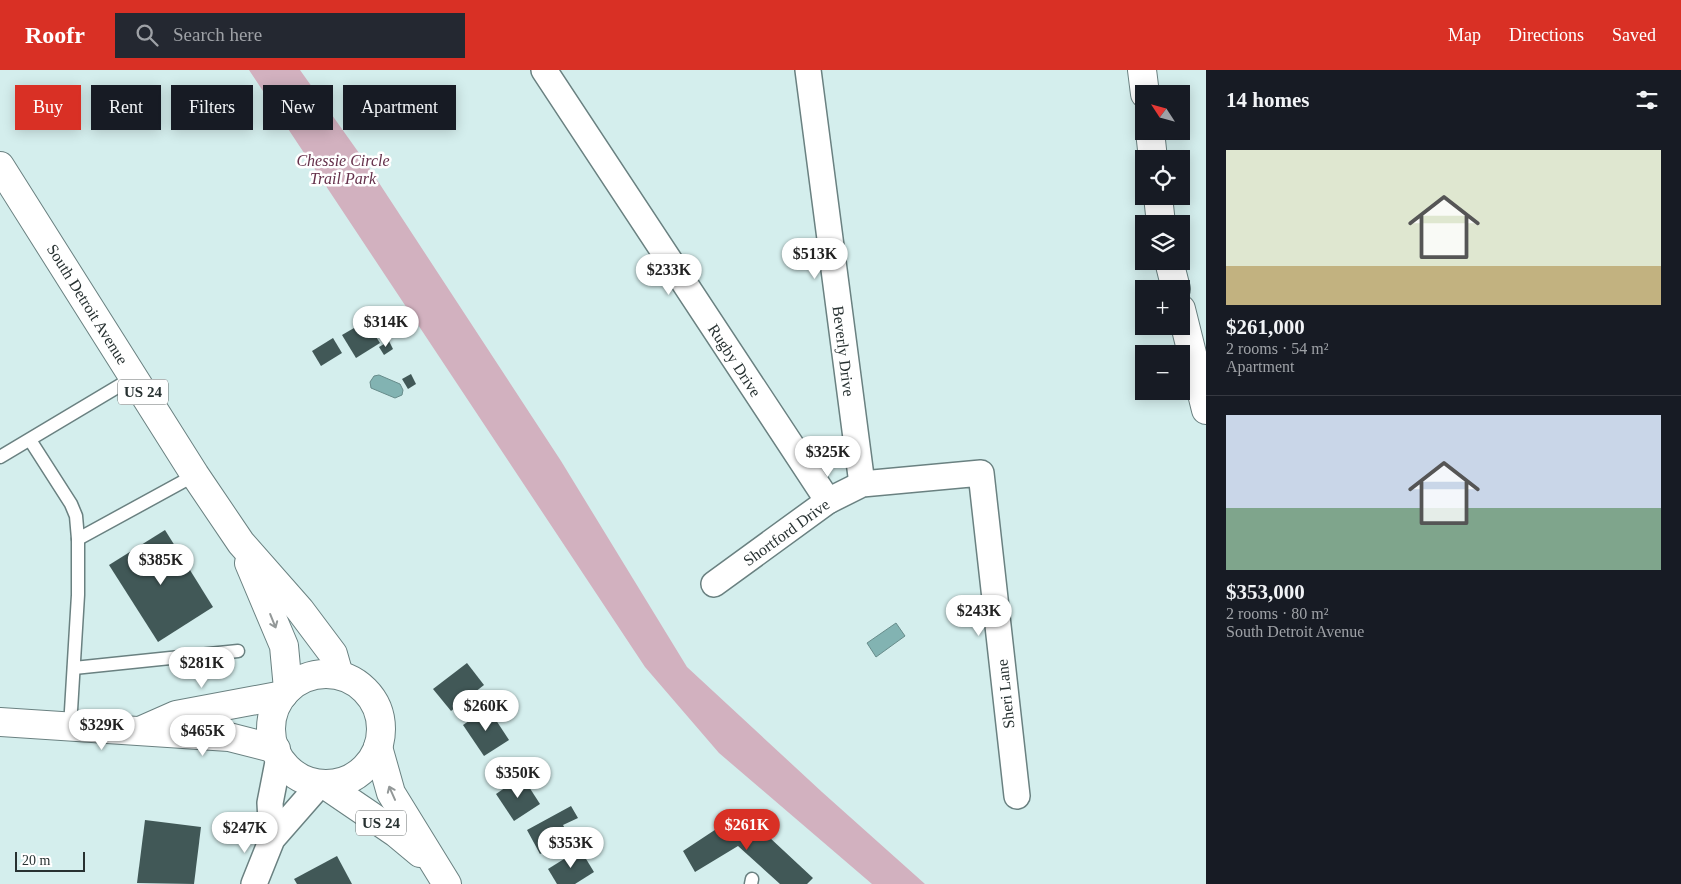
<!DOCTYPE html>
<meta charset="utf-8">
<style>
:root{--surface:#171b24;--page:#242831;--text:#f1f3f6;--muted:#9ea1a6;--line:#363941;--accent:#d93025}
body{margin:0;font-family:Georgia,serif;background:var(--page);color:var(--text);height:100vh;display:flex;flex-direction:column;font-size:19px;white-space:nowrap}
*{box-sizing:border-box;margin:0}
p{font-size:16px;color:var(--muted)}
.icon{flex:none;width:28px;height:28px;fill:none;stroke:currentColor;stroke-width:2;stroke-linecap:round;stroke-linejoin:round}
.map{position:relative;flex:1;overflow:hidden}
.side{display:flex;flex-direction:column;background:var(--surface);width:475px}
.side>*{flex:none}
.banner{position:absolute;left:15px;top:15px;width:475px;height:45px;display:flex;gap:10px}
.needle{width:32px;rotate:306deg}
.controls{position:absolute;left:1135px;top:15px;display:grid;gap:10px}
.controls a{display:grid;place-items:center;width:55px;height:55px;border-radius:0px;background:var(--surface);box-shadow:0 2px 12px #0003;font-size:25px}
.scale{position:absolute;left:15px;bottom:12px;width:70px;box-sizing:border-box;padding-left:5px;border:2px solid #273131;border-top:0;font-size:14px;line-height:18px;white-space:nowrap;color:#273131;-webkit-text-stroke:4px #fff;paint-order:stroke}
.price{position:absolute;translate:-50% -42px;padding:0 11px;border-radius:18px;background:#fff;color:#222;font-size:16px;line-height:32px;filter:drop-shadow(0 1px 2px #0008)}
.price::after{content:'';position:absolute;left:50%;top:30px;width:15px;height:11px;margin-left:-8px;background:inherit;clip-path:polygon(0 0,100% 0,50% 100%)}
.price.current{background:var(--accent);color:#fff}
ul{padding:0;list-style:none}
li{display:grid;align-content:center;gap:10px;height:265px;padding:0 20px}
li+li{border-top:1px solid var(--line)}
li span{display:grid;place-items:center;height:155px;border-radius:0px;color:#555}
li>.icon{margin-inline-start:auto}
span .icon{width:90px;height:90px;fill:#fffc;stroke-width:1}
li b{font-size:21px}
h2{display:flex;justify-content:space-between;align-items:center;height:60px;padding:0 20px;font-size:21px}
.pill{padding:0 18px;border-radius:0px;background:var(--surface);box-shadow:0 2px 12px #0003;font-size:18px;line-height:45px}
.pill.current{background:var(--accent);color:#fff}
header{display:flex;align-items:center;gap:30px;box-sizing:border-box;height:70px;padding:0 25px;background:var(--accent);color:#fff}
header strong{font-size:24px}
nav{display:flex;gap:28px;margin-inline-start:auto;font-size:18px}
.search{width:350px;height:45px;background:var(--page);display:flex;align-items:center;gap:12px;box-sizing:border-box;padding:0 18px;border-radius:0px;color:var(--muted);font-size:19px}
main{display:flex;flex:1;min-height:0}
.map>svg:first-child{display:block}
.green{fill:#d2b1bf}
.water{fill:#82b3b2;stroke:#678c8b}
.building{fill:#415857}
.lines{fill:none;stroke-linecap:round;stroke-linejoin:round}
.service-casing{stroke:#6a8181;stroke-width:15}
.minor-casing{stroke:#6a8181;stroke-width:28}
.secondary-casing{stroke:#6a8181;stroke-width:30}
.primary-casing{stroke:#6a8181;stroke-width:30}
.trunk-casing{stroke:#6a8181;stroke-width:30}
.service{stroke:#fff;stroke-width:12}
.minor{stroke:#fff;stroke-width:25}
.secondary{stroke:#fff;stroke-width:28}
.primary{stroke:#fff;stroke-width:28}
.trunk{stroke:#fff;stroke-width:28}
.oneway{stroke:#939898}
.labels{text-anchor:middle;stroke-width:5;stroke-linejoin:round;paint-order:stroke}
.shield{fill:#fff;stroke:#686f6f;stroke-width:1}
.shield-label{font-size:15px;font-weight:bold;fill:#273131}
.park-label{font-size:16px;font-style:italic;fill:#65314b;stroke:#fff}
.street-label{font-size:16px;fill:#273131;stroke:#fff}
</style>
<header>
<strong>Roofr</strong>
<div class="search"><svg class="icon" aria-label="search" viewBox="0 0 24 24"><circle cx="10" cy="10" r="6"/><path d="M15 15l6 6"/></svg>Search here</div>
<nav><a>Map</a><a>Directions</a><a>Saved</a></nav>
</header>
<main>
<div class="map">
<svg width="1206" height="814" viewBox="0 0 1206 814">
<rect width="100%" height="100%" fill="#d4eeed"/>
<path class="green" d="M249,0H300L364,90L561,391L687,597L822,722L925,814H872L719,683L645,597Z"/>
<g class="water">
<path d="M379,305L400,314L403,320L402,325L395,328L371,318L370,312L374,306Z"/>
<path d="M896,553L905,566L876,587L867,573Z"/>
</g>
<g class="building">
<path d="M366,251L380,273L356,288L342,265Z"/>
<path d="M333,268L342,283L321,296L312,281Z"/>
<path d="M389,271L393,279L384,285L379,277Z"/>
<path d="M411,304L416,314L408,319L402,309Z"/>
<path d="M165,460L213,537L158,572L109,495Z"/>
<path d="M467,593L484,615L451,641L433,619Z"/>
<path d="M488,638L509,670L484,686L463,655Z"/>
<path d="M522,706L540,734L514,751L496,724Z"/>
<path d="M571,736L578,748L563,755L570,768L540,784L527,760Z"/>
<path d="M742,742L813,808L807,814H780L738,776L695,802L683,781Z"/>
<path d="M145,750L201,757L194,814L137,813Z"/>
<path d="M580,779L594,802L575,814H557L548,799Z"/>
<path d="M337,786L352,814H297L294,809Z"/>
</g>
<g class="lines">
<defs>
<g id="service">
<path d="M30,370L71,434L76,446L78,469V525L70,657"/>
<path d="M0,387L134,307"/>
<path d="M78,469L195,405"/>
<path d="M74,598L238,581"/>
<path d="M751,814L752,809"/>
</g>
<g id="minor">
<path d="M544,0L828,431"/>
<path d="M808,0L862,414"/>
<path d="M714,514L828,431L862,414L981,403L1017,726"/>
<path d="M272,769L270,733L279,687"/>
<path d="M254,814L272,769L321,713"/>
</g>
<g id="secondary">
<path d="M0,652L229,667L276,679"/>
<path d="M142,660L176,645L283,625"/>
</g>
<g id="primary">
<path d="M0,96L195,405L241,473L300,540L333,584L339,605"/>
<path d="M249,493L284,576L288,619"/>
<circle cx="326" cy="659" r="55"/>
<path d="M378,677L391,723L447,814"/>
<path d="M324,714L396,763L420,783"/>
</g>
<g id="trunk">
<path d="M1142,0L1145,24"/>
<path d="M1150,61L1153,89"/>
<path d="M1158,126L1161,154"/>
<path d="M1169,191L1176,219"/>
<path d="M1181,239L1206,340"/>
</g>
</defs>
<use href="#service" class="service-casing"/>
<use href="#minor" class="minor-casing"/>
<use href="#secondary" class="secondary-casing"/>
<use href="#primary" class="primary-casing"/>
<use href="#trunk" class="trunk-casing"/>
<use href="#service" class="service"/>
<use href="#minor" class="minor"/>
<use href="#secondary" class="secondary"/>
<use href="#primary" class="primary"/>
<use href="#trunk" class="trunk"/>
</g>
<defs><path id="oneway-shaft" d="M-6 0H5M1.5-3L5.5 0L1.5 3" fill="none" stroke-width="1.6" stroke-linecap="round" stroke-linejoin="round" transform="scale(1.25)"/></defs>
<g class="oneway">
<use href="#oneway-shaft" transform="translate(273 551) rotate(68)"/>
<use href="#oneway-shaft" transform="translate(392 723) rotate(-114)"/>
</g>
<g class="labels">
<g class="shield">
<rect x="118" y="309.5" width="50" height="25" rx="4"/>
<rect x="356" y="740.5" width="50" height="25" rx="4"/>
</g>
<g class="shield-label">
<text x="143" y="327">US 24</text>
<text x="381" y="758">US 24</text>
</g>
<g class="park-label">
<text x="343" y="96">Chessie Circle<tspan x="343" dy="18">Trail Park</tspan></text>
</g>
<g class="street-label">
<text transform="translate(88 234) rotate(58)" y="6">South Detroit Avenue</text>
<text transform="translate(844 281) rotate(83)" y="6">Beverly Drive</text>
<text transform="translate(735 290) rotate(57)" y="6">Rugby Drive</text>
<text transform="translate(786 462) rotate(-36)" y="6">Shortford Drive</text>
<text transform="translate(1005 624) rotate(-96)" y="6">Sheri Lane</text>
</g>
</g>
</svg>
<div class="controls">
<a><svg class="needle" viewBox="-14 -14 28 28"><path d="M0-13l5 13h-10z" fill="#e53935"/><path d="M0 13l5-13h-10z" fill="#9ea1a6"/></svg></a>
<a><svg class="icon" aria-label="locate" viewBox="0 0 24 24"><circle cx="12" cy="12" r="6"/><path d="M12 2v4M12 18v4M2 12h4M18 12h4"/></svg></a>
<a><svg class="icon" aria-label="layers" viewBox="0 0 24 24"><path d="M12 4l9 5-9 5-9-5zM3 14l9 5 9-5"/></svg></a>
<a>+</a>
<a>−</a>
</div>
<div class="scale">20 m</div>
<b class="price" style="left:815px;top:210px">$513K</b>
<b class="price" style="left:669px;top:226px">$233K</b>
<b class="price" style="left:386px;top:278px">$314K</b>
<b class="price" style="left:828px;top:408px">$325K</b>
<b class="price" style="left:161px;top:516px">$385K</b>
<b class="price" style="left:979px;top:567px">$243K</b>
<b class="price" style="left:202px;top:619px">$281K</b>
<b class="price" style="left:486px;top:662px">$260K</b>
<b class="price" style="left:102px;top:681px">$329K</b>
<b class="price" style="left:203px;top:687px">$465K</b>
<b class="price" style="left:518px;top:729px">$350K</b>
<b class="price current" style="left:747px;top:781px">$261K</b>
<b class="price" style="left:245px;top:784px">$247K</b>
<b class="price" style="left:571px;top:799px">$353K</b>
<div class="banner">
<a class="pill current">Buy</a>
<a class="pill">Rent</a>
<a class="pill">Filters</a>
<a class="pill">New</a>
<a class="pill">Apartment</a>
</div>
</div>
<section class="side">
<h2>14 homes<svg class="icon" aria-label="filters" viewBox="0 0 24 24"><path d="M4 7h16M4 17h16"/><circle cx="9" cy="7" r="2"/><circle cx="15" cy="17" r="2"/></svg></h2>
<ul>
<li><span style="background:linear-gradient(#dfe7d0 75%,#c2b280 0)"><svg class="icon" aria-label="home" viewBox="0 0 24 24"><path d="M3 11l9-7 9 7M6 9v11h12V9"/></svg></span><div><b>$261,000</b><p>2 rooms · 54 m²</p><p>Apartment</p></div></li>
<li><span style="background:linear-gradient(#c9d6e8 60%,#7fa58c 0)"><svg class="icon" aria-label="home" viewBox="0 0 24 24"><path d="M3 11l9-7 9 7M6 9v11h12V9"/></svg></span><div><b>$353,000</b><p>2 rooms · 80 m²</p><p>South Detroit Avenue</p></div></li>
</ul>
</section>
</main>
